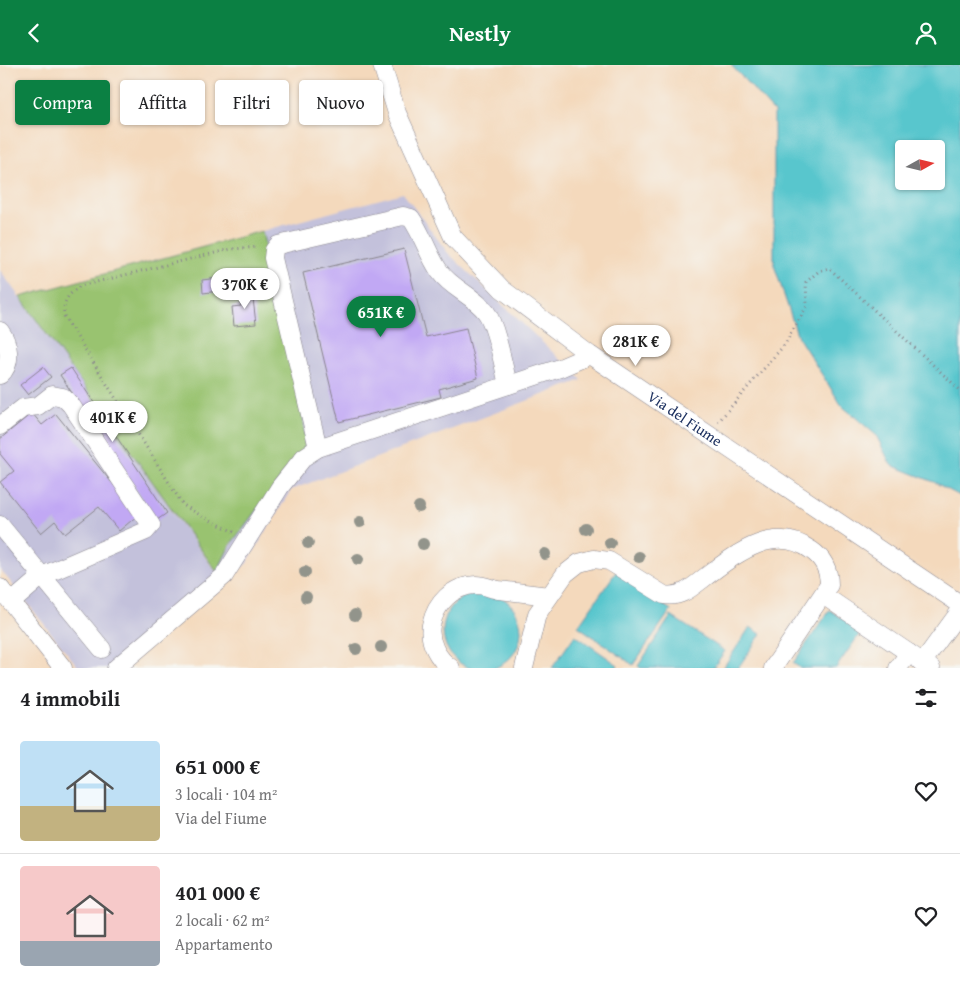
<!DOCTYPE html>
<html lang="it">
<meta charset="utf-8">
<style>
:root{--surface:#fff;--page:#f2f2f2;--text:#202124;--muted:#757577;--line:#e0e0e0;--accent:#0b8043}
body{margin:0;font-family:"Gentium Book Plus",serif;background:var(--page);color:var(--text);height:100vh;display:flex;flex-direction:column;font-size:19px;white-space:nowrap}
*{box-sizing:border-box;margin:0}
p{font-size:16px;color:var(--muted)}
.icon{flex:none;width:28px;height:28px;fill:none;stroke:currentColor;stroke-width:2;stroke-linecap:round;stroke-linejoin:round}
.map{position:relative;height:603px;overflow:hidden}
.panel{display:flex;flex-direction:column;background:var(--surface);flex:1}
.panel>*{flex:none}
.banner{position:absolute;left:15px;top:15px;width:500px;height:45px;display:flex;gap:10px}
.needle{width:32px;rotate:82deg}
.fabs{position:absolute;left:895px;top:75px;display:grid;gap:10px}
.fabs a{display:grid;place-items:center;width:50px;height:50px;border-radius:5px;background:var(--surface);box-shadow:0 1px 4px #0004;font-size:25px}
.price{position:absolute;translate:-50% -42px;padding:0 11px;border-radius:18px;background:#fff;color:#222;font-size:16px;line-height:32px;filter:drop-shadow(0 1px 2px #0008)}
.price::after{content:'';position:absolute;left:50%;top:30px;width:15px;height:11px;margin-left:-8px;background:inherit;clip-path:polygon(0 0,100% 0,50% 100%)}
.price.selected{background:var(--accent);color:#fff}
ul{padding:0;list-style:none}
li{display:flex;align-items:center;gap:15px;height:125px;padding:0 20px}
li+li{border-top:1px solid var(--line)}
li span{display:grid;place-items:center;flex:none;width:140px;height:100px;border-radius:5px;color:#555}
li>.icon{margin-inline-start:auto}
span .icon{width:60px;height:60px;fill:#fffc;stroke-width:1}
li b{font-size:21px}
h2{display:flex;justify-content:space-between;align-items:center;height:60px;padding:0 20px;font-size:21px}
.tag{padding:0 18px;border-radius:5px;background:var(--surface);box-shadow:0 1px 4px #0004;font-size:18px;line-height:45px}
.tag.selected{background:var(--accent);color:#fff}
header{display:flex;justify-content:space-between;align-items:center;height:65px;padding:0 20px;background:var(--accent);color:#fff;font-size:22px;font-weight:700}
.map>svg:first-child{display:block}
.industrial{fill:#c3c1db}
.green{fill:#99c370;stroke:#5a7967}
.water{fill:#59c6cd;stroke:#3a7a96;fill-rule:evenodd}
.building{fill:#c1a8f4}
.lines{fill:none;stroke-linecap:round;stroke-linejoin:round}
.minor-casing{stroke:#88848d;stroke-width:19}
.path{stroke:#88848d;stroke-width:3;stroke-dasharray:1 4;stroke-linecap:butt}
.minor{stroke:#fff;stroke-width:18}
.tree{fill:#92948b}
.labels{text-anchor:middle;stroke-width:4.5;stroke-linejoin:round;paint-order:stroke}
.street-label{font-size:15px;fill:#1b2f5e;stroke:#f6f6f2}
</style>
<header><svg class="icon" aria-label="back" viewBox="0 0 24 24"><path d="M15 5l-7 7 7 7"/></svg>Nestly<svg class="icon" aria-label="person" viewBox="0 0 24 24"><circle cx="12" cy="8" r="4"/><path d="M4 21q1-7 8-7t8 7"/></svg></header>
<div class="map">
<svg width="960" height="603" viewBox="0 0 960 603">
<rect width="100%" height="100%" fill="#f6f6f2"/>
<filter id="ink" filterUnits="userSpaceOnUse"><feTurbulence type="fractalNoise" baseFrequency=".02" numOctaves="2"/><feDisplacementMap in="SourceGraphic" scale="10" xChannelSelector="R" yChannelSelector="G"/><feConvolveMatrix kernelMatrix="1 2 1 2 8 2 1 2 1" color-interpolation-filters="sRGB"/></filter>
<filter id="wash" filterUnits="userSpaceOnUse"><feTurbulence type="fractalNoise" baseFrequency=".0096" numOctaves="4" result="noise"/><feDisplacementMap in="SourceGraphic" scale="20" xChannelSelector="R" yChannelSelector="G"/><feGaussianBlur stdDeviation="1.12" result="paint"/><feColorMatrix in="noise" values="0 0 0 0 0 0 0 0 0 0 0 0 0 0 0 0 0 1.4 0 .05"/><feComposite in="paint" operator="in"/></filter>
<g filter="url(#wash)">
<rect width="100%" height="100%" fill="#f4d9bc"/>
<path class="industrial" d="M403,128L448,188L582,315L291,425L247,498L123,603H79L0,504V205L216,507L303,352L262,166Z"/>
<path class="green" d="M262,166L303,352L305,381L230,480L217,507L20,232Z"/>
<g class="water">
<path d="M731,0H960V431L934,417L891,400L876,370L842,341L798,272L774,200V47ZM904,84H936V116H904Z"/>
<path d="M616,507L671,545L633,600L578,561Z"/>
<circle cx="482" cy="566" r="39"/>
<path d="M830,545L861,567L836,603H800L793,598Z"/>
<path d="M671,551L725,586L713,603H641L638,601Z"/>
<path d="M750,562L761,569L738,603H723Z"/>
<path d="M575,570L618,600L616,603H552Z"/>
</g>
<g id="blocks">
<g class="building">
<path d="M404,184L426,272L466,263L478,313L439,324L441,332L339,357L303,208Z"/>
<path d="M226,212L228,225L203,228L202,215Z"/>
<path d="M252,225L256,259L234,261L232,242L241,241L239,226Z"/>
<path d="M43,302L51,312L28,330L20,320Z"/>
<path d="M71,303L167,448L157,455L60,310Z"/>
<path d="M32,348L42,360L56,349L138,450L119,466L99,442L65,469L55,456L41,468L0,417L14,406L0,389V374Z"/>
</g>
</g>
</g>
<g filter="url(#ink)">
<use href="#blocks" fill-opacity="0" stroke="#88848d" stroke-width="1"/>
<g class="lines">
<defs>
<g id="minor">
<path id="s1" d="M382,0L397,48L453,172L502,224L590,290L960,539"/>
<path d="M0,266C9,278 13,299 0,310"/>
<path d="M0,361L23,343L38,341L52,330L63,332L71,340L151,460L146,466L42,511L12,537"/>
<path d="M318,383L273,193L274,185L278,180L403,151L411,153C423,170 428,190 440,207C451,223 474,231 486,247C496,260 504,303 508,320"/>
<path d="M0,460L102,584"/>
<path d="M0,523L63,603"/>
<path d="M823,530L931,603"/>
<path d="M922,598L960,546"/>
<path d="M116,603L224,511L280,422L304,392L318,383L560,303L590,290"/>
<path d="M451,603C438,594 428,577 431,560C436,538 452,521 476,520C484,520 492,524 499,525C516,527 533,529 549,531"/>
<path d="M524,603L537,549L565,509L579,498L594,494L609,496L664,530C681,533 691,523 704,513C735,490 773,458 811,485C823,493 829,505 829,520L773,603"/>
<path d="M898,603L909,588"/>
</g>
</defs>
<use href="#minor" class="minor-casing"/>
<g class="path">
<path d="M718,357L785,279L807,241L806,217L819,206L829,203L960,325"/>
<path d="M234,467L200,450L183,440L64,251C63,235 68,230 80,221L231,184L258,182"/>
</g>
<use href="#minor" class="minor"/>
</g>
<g class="tree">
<circle cx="419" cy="442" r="6"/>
<circle cx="360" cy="457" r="6"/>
<circle cx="586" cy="464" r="6"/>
<circle cx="308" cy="478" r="6"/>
<circle cx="610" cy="478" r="6"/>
<circle cx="423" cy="479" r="6"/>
<circle cx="545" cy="489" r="6"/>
<circle cx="639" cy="492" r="6"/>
<circle cx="358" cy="494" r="6"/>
<circle cx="305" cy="507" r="6"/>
<circle cx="306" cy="532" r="6"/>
<circle cx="355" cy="550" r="6"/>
<circle cx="381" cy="582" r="6"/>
<circle cx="356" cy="584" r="6"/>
</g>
</g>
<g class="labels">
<g class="street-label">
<text dy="5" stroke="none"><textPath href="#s1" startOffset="482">Via del Fiume</textPath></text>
</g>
</g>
</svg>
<div class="fabs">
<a><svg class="needle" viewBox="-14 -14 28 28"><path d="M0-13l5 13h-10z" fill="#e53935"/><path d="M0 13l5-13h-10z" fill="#757577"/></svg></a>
</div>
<b class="price" style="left:245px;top:245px">370K €</b>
<b class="price selected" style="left:381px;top:273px">651K €</b>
<b class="price" style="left:636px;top:302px">281K €</b>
<b class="price" style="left:113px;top:378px">401K €</b>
<div class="banner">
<a class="tag selected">Compra</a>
<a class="tag">Affitta</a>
<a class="tag">Filtri</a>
<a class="tag">Nuovo</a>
</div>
</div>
<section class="panel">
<h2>4 immobili<svg class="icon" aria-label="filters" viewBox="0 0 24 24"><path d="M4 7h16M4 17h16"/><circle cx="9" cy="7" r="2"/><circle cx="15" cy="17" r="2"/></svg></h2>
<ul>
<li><span style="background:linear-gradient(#bfe0f5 65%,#c2b280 0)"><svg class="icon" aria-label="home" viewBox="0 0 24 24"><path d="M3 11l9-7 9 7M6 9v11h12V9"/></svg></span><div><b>651 000 €</b><p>3 locali · 104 m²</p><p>Via del Fiume</p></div><svg class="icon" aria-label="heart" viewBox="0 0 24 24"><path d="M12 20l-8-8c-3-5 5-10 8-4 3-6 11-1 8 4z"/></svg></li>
<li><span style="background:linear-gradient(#f6c9c9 75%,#9aa5b1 0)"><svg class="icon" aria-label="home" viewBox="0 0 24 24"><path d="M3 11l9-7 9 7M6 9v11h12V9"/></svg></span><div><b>401 000 €</b><p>2 locali · 62 m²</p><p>Appartamento</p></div><svg class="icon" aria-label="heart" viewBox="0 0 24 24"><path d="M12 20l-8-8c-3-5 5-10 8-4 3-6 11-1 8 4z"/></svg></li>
</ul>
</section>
